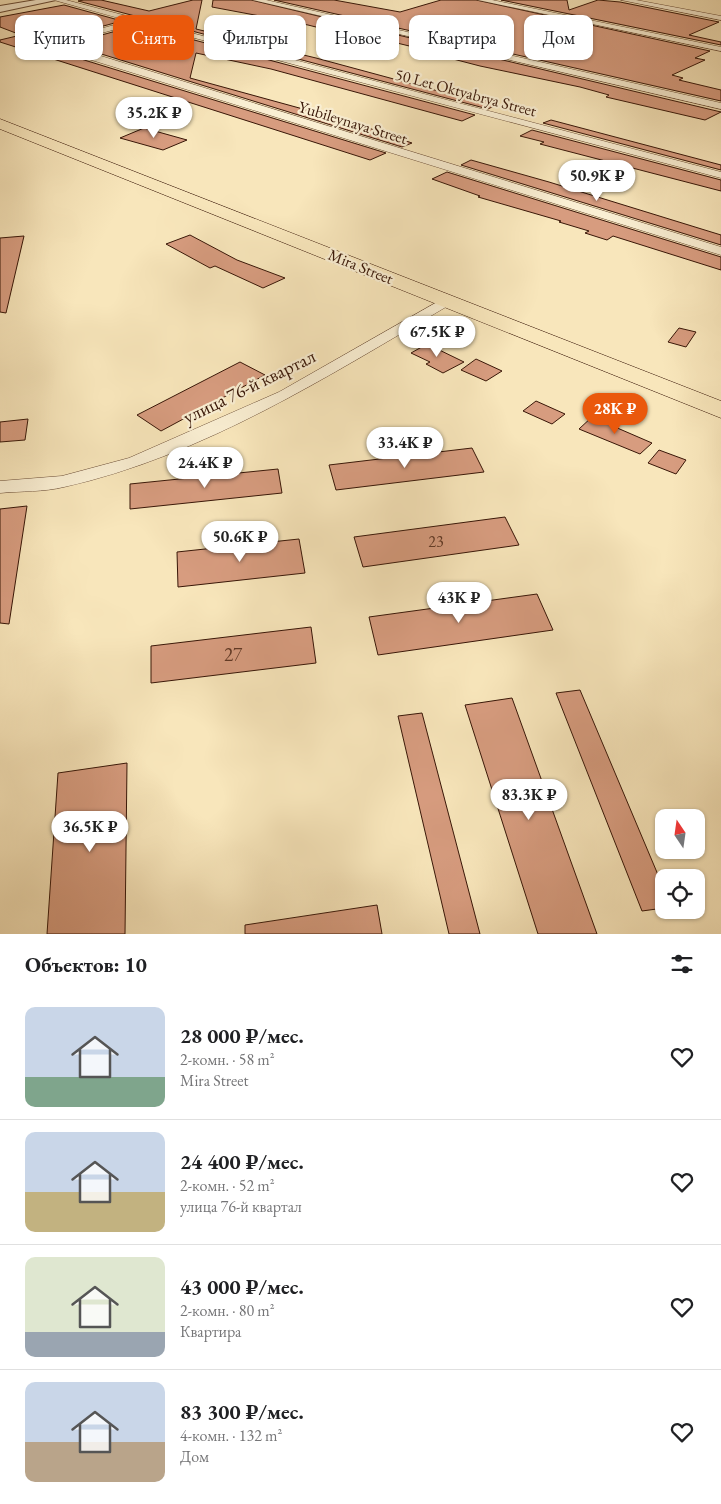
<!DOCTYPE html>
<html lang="ru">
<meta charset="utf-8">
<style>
:root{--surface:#fff;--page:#f2f2f2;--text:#202124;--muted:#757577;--line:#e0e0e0;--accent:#ea580c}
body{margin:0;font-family:"EB Garamond",serif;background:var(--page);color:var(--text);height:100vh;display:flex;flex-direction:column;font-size:19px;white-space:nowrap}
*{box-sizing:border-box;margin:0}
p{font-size:16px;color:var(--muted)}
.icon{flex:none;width:28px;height:28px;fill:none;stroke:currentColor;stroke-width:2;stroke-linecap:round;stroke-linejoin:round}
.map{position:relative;height:934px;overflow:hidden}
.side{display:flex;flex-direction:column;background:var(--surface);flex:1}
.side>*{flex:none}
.guide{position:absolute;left:15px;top:15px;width:691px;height:45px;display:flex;gap:10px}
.needle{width:32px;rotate:347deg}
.controls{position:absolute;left:655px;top:809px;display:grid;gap:10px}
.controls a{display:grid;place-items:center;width:50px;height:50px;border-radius:10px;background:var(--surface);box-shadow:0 1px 4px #0004;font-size:25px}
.price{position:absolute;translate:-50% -42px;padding:0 11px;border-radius:18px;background:#fff;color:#222;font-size:16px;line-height:32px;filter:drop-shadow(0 1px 2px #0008)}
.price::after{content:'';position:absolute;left:50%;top:30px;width:15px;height:11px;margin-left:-8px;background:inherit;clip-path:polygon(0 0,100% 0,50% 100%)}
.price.on{background:var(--accent);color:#fff}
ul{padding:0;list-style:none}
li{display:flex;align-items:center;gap:15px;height:125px;padding:0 25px}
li+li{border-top:1px solid var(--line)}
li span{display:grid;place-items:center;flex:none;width:140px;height:100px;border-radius:10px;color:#555}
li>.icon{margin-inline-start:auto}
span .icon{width:60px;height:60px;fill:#fffc;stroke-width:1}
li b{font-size:21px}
h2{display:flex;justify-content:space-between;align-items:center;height:60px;padding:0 25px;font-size:21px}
.chip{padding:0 18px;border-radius:10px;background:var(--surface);box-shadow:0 1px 4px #0004;font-size:18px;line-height:45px}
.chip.on{background:var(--accent);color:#fff}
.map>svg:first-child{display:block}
.building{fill:#d79c7f;stroke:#381607}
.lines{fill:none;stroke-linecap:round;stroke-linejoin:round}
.minor-casing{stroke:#684a34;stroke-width:1}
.tertiary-casing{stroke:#684a34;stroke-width:2}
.primary-casing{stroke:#381607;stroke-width:1}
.minor{fill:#faefd3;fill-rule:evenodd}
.tertiary{fill:#faefd3;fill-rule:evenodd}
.primary{fill:#f8e6bb;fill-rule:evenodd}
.labels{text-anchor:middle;stroke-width:4.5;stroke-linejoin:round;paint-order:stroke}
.far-street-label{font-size:16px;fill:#381607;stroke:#faefd3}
.number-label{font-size:16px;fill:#603825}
.street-label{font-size:19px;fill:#381607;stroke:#faefd3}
.near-number-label{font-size:19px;fill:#603825}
</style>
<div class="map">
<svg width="721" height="934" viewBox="0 0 721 934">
<rect width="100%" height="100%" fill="#f8e6bb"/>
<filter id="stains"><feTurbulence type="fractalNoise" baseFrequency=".004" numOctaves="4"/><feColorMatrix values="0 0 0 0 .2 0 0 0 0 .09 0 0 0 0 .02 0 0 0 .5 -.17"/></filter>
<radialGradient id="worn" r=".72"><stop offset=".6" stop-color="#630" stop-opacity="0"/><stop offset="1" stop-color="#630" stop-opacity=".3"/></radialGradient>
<g class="building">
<path d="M84,0H101L149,11L193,0H202L196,29L316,58L464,98L469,96L498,104L488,109L78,1Z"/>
<path d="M213,0H251L721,112L705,120L606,97L609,95L580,87L480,66L430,53L434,52L364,35L332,31L308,25L212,7Z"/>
<path d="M274,0H334L400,12L441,0H476L710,51L695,58L705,60L672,75L683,78L679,80L721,90V101Z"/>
<path d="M501,0H567L569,10L598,0L620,2L719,22L689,35L721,42V45Z"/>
<path d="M64,5L122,21L55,39V51L386,153L370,160L0,42V40L21,35L0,27V17Z"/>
<path d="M138,25L475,115L462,121L271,69L196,53L190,78L354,123L412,143L402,147L69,44Z"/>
<path d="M551,120L721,165V170L543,123Z"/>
<path d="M144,128L187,140L163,150L120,138Z"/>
<path d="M532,130L721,180V191L540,144L544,142L520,136Z"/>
<path d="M471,160L549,182L721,235V245L461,165Z"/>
<path d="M447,172L721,257V270L613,236L607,240L585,233L589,231L559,222L561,221L478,197L480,196L432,179Z"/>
<path d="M190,235L237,260L285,278L263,288L215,266L210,268L166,244Z"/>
<path d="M24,236L6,313L0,312V238Z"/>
<path d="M679,328L696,332L686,347L668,342Z"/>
<path d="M427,344L464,362L443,373L426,364L430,362L411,353Z"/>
<path d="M476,359L502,371L486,381L461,370Z"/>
<path d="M240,362L265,375L161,431L137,415Z"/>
<path d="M536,401L565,414L552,424L523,411Z"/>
<path d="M593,416L617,425L615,427L652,443L640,454L579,429Z"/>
<path d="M28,419L25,440L0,442V422Z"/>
<path d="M472,448L484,472L336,490L329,465Z"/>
<path d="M659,450L686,460L676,474L648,463Z"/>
<path d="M278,469L282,493L130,509V484Z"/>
<path d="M27,506L9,624L0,623V509Z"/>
<path d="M505,517L519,545L363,567L354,537Z"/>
<path d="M299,539L305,573L178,587L177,552Z"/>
<path d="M537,594L553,630L378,655L369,617Z"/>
<path d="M311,627L316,663L151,683V646Z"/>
<path d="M580,690L664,889V908L642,911L556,693Z"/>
<path d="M512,698L597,934H538L465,705Z"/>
<path d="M422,713L480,934H449L398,716Z"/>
<path d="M127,763L125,934H47L58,773Z"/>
<path d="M377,905L382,934H245V925Z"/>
</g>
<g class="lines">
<defs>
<g id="minor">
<path d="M54,0H66L721,172V178L138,23L62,44L721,247V255L56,49L55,41L129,21Z"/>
<path d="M253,0H266L721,103V109Z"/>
<path d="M478,0H492L721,47V51Z"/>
<path d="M621,0H636L721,16V20Z"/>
<path d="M446,297L451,298L453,301L451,304C330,375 203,456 64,487C44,492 21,491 0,493V481L62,476L129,458L279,392Z"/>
</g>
<path id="tertiary" d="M36,0H56L0,12V6Z"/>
<path id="primary" d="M0,119L721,401V418L0,129Z"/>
</defs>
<use href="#minor" class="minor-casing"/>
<use href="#tertiary" class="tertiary-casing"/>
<use href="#primary" class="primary-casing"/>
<use href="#minor" class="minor"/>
<use href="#tertiary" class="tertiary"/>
<use href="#primary" class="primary"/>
</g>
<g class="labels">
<g class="far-street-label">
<text transform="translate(466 92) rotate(15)" y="6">50 Let Oktyabrya Street</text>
<text transform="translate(353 122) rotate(17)" y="6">Yubileynaya Street</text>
<text transform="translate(361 266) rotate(22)" y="6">Mira Street</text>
</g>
<g class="number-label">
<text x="436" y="547">23</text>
</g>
<g class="street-label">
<text transform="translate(249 386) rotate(-26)" y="7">улица 76-й квартал</text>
</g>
<g class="near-number-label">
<text x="233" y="661">27</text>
</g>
</g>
<rect width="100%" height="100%" filter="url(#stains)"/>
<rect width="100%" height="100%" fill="url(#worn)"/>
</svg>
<div class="controls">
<a><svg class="needle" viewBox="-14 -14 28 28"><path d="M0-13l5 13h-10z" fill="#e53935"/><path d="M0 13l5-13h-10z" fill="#757577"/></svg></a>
<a><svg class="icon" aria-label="locate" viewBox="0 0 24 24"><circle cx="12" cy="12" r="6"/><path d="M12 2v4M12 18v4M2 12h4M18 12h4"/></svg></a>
</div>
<b class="price" style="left:154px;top:139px">35.2K ₽</b>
<b class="price" style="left:597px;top:202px">50.9K ₽</b>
<b class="price" style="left:437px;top:358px">67.5K ₽</b>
<b class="price on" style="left:615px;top:435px">28K ₽</b>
<b class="price" style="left:405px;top:469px">33.4K ₽</b>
<b class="price" style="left:205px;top:489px">24.4K ₽</b>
<b class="price" style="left:240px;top:563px">50.6K ₽</b>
<b class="price" style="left:459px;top:624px">43K ₽</b>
<b class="price" style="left:529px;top:821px">83.3K ₽</b>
<b class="price" style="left:90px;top:853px">36.5K ₽</b>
<div class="guide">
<a class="chip">Купить</a>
<a class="chip on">Снять</a>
<a class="chip">Фильтры</a>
<a class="chip">Новое</a>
<a class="chip">Квартира</a>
<a class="chip">Дом</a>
</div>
</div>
<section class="side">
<h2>Объектов: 10<svg class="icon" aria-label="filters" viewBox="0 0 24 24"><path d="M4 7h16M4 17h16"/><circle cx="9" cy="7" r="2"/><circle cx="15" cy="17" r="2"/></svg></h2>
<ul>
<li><span style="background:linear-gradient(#c9d6e8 70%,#7fa58c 0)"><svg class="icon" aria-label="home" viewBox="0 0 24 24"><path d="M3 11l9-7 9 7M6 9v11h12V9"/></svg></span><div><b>28 000 ₽/мес.</b><p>2-комн. · 58 m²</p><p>Mira Street</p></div><svg class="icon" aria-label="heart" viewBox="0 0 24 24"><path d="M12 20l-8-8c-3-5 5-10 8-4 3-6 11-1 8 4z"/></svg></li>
<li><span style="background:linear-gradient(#c9d6e8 60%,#c2b280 0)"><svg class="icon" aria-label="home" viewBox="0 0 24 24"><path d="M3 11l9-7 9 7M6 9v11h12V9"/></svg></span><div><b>24 400 ₽/мес.</b><p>2-комн. · 52 m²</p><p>улица 76-й квартал</p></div><svg class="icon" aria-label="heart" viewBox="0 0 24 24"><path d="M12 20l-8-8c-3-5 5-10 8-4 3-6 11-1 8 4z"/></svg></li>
<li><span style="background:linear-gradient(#dfe7d0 75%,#9aa5b1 0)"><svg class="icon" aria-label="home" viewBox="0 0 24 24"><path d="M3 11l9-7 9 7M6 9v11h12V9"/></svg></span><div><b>43 000 ₽/мес.</b><p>2-комн. · 80 m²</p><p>Квартира</p></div><svg class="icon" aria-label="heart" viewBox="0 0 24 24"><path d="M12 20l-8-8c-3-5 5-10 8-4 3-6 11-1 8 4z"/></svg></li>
<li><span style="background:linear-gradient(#c9d6e8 60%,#b9a48a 0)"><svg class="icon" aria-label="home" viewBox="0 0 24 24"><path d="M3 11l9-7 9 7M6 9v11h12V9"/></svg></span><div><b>83 300 ₽/мес.</b><p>4-комн. · 132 m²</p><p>Дом</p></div><svg class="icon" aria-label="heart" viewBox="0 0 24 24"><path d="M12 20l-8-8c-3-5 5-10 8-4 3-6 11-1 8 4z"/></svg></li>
</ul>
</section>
